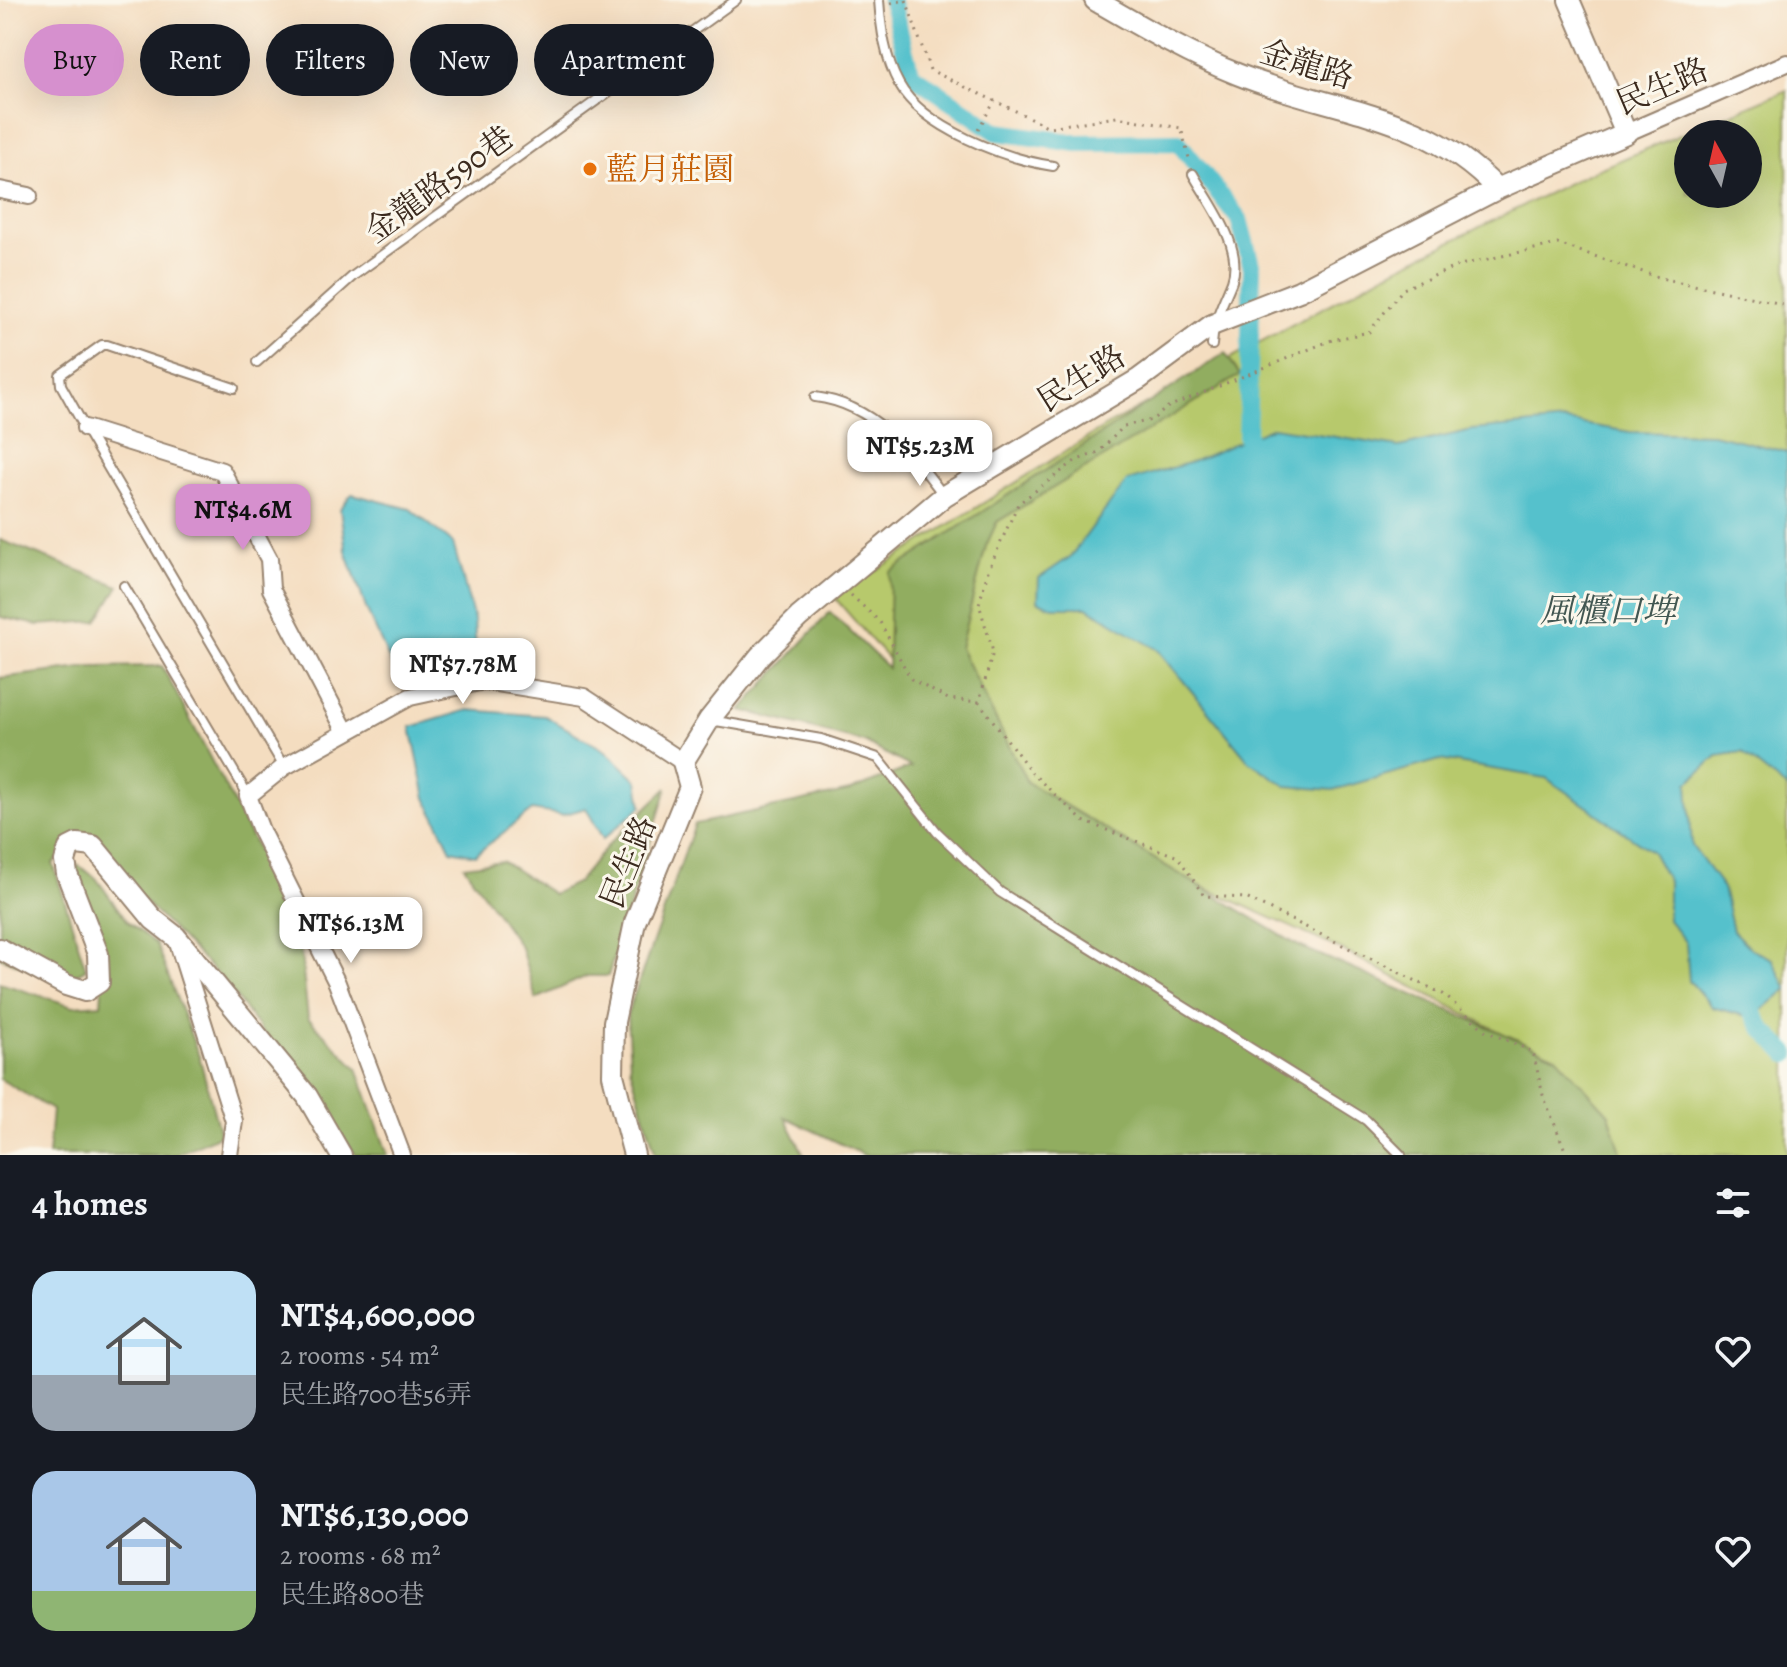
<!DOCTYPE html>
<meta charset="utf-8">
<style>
:root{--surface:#171b24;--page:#242831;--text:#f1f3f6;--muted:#9ea1a6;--accent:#d690ce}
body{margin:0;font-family:Alegreya,"Noto Serif TC",serif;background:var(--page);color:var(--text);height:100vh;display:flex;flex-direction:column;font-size:30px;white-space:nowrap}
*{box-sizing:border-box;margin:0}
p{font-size:26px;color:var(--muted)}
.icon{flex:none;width:44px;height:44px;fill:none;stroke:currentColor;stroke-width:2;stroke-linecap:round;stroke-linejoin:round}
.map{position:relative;height:1155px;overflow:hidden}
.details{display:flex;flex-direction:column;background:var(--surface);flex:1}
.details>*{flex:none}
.guide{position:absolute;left:24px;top:24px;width:800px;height:72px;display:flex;gap:16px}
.needle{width:52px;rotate:352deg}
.tools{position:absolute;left:1674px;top:120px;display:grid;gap:16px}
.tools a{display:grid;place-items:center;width:88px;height:88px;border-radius:50%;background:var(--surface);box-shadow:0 8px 32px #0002;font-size:40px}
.price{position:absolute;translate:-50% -68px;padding:0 18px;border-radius:16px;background:#fff;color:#222;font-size:26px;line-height:52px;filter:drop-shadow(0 2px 4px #0008)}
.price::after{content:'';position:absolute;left:50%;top:48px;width:24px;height:18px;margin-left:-12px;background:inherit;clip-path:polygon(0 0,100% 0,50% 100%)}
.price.current{background:var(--accent);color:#111}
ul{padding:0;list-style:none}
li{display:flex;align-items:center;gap:24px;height:200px;padding:0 32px}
li span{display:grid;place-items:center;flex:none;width:224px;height:160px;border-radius:24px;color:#555}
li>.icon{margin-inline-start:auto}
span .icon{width:96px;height:96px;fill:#fffc;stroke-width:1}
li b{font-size:34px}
h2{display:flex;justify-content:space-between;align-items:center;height:96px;padding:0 32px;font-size:34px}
.chip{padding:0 28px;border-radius:36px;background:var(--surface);box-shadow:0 8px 32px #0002;font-size:28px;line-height:72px}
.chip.current{background:var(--accent);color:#111}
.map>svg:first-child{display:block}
.green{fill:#b7c96c;stroke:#797a45;stroke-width:2;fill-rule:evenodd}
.forest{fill:#91ad60;stroke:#666c3f;stroke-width:2}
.water{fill:#54c1cc;stroke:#487675;stroke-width:2}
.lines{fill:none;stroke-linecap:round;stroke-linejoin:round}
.canal{stroke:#54c1cc;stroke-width:18}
.service-casing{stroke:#98846f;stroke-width:12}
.minor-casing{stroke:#98846f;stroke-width:20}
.tertiary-casing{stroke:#98846f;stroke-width:24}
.path{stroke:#98846f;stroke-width:3;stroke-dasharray:2 6;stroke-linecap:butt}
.service{stroke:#fff;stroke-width:8}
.minor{stroke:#fff;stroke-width:16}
.tertiary{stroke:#fff;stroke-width:20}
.food-dot{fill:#e8710a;stroke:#fbf7ec;stroke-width:3}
.labels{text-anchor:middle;stroke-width:6;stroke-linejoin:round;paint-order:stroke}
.street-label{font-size:32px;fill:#3b2a1e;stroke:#fbf7ec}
.food-label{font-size:32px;fill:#c56008;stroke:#fbf7ec;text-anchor:start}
.water-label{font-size:34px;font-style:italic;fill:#425752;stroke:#fbf7ec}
</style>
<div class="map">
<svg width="1787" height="1155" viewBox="0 0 1787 1155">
<rect width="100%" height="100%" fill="#fbf7ec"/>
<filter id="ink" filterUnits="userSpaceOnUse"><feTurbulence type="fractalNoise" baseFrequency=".0125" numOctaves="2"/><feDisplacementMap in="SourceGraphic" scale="16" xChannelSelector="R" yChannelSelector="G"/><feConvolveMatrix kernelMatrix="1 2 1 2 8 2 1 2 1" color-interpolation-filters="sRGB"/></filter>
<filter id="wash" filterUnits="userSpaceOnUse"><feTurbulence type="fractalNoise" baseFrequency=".006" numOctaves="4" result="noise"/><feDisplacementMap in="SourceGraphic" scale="32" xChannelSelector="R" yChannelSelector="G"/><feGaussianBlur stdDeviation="1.8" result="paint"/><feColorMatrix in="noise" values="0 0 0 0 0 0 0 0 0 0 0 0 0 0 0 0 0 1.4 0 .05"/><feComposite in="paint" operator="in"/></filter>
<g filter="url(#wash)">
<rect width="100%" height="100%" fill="#f4ddc0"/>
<path class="green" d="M1787,90V1155H1602L1512,1038L1346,952L1172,873L993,780L834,597L1106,426L1383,275L1587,174ZM1688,134H1748V194H1688Z"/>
<g class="forest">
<path d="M1225,353L1240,375L997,522L986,546L960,648L1027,782L1299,946L1556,1056L1609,1114L1622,1155H864L785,1117L804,1155H656L630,1067L627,1015L695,824L850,791L911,767L864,742L741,710L830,612L888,668L890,572Z"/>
<path d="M0,540L119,586L97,621L38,625L0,617Z"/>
<path d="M162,666L298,926L308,1018L357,1068L388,1155H356L221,978L84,841L53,863L86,969L63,982L0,957V678L90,667Z"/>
<path d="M667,788L608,976H587L536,999L521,948L464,866L502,861L553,894L578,882L609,844Z"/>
<path d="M78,865L96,878L127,921L156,944L200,1059L220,1135L175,1155H48L52,1110L0,1079V983L73,1006L101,1004L103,974L71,885Z"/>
</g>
<g class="water">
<path d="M1565,421L1630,432L1713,434L1787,452V789L1742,752L1717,756L1688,783L1692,846L1723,888L1733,931L1752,950L1772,959L1787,989L1753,1018L1712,1007L1689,980L1686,943L1668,920V881L1652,852L1546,778L1440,760L1333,790L1286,786L1249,761L1158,650L1087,607H1053L1038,601L1039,578L1070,557L1127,481L1192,462L1273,427L1399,447L1472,430Z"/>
<path d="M352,494L410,509L453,543L474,620L477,665L462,680L419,692L400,683L367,611L346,551L340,509Z"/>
<path d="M468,710L545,716L606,751L638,781L642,806L603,839L586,808L562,815L532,810L475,855L451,850L426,798L411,727Z"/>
</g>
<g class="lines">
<g class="canal">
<path d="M891,0L911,74L997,132L1077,143L1178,142L1239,219L1252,268L1247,438L1263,453"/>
<path d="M1743,996L1763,1029L1787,1054"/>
</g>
</g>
</g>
<g filter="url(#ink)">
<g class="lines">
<defs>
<g id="service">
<path d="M879,0C881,28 885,59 899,84C923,128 1006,159 1053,166"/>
<path d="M1193,174C1209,203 1244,246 1232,281C1223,304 1213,320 1212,345"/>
<path d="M257,362L353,276L736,0"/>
<path d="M234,388L107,345H102L60,375L61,385L85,428L284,767"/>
<path d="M815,397C873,404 911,451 944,496"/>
<path d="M124,586L248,795"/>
<path d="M710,720L821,739L878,758L937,832L1000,892L1366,1120L1401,1155"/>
</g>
<g id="minor">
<path d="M1626,133L1787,63"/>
<path d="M0,190L29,196"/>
<path d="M85,428L222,471L269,559L271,589L346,732"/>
<path d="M178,943L234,1121L229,1155"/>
<path d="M402,1155L337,983L262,833L248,796L284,767L410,697L484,681L584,697L683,762"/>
</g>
<g id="tertiary">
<path d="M1095,0C1140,26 1189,55 1237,74C1330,112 1424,111 1497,189"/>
<path d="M0,949L66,985L85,991L99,982L98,954L67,874L65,861L69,848L77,844L93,846L153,919L176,937L307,1096L341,1155"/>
<path d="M634,1155L613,1075L614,1022L635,922L690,787L683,762L709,720L760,656L799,617L944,496L1139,379L1212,325L1299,291L1497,189L1626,133L1569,0"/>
</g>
</defs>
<use href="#service" class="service-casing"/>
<use href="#minor" class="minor-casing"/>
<use href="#tertiary" class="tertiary-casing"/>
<g class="path">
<path d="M906,0L930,70L1049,127L1117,117L1181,128L1190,162"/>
<path d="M891,3L906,0"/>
<path d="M978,129L995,101"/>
<path d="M851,595L880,622L911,679L948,699L979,702"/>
<path d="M1787,843V845"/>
<path d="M1567,1155L1543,1095L1533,1052L1486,1031L1443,994L1246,898L1204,896L1178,857L1083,821L1032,773L979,702L993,652L979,604L988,571L1018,504L1075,461L1099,452L1124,426L1152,420L1168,407L1332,340L1369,332L1403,289L1460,265L1558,244L1661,278L1787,305"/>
</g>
<use href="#service" class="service"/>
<use href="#minor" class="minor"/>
<use href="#tertiary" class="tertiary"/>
</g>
</g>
<circle class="food-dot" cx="590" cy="169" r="8"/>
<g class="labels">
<g class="street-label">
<text transform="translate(1307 64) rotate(17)" y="11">金龍路</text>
<text transform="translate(1662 86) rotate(-23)" y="11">民生路</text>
<text transform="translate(439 184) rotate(-36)" y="11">金龍路590巷</text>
<text transform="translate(1081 378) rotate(-32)" y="11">民生路</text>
<text transform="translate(628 862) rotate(-68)" y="11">民生路</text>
</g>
<g class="food-label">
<text x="606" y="180">藍月莊園</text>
</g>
<g class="water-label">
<text x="1608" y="622">風櫃口埤</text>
</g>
</g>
</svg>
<div class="tools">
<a><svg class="needle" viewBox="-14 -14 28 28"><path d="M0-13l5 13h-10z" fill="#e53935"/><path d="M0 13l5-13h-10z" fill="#9ea1a6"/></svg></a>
</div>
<b class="price" style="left:920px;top:488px">NT$5.23M</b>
<b class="price current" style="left:243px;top:552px">NT$4.6M</b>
<b class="price" style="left:463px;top:706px">NT$7.78M</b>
<b class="price" style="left:351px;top:965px">NT$6.13M</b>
<div class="guide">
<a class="chip current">Buy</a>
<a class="chip">Rent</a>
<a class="chip">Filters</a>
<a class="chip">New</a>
<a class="chip">Apartment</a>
</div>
</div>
<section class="details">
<h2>4 homes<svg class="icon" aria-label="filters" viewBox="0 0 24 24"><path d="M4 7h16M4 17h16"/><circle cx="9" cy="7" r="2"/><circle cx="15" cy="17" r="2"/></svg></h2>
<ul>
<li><span style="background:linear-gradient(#bfe0f5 65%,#9aa5b1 0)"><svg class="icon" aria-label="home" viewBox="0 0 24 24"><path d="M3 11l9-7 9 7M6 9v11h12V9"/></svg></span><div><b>NT$4,600,000</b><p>2 rooms · 54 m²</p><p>民生路700巷56弄</p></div><svg class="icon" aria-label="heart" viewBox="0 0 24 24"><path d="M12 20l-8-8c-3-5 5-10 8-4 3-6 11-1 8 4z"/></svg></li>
<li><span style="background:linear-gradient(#a9c7e8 75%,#8fb573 0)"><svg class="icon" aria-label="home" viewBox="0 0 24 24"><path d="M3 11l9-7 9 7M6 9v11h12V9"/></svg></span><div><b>NT$6,130,000</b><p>2 rooms · 68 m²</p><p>民生路800巷</p></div><svg class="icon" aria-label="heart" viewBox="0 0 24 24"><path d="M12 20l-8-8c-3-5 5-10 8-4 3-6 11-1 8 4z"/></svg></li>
</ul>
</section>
